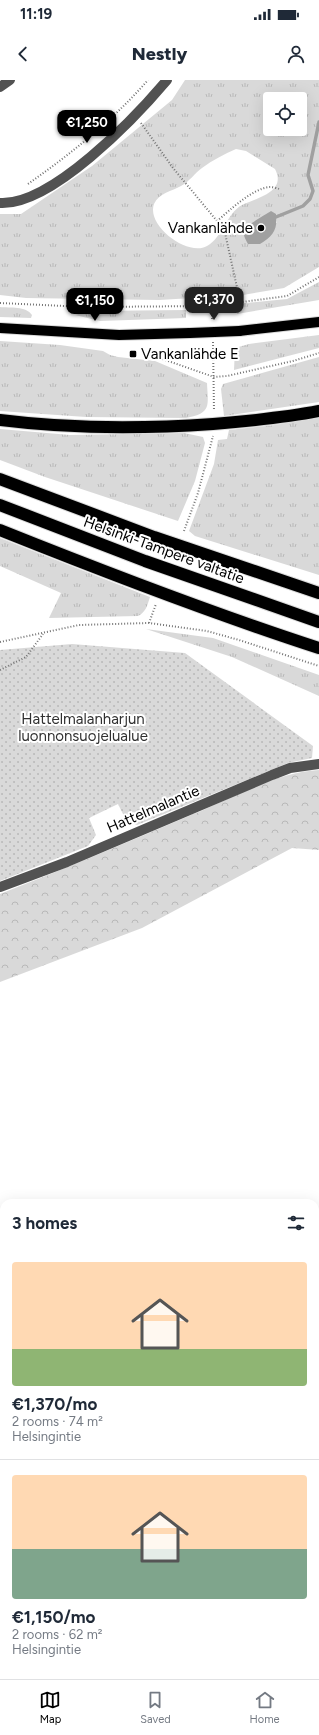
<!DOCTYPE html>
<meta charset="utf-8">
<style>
:root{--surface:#fff;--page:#f6f6f7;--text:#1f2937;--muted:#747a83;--line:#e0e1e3;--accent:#000}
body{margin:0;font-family:Figtree,sans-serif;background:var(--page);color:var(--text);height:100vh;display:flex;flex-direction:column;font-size:15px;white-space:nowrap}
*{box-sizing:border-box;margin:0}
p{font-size:13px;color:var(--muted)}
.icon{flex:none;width:22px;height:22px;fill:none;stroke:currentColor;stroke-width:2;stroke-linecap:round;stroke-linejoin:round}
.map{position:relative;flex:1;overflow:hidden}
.details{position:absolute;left:0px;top:1119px;width:319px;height:480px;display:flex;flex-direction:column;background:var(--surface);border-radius:12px 12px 0 0;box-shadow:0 4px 16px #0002}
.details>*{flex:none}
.buttons{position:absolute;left:263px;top:12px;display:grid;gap:8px}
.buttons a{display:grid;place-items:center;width:44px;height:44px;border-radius:4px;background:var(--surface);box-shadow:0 4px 16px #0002;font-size:20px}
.price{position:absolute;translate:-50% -34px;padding:0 9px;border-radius:8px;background:var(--accent);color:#fff;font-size:13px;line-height:26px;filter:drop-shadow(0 1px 2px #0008)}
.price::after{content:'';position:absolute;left:50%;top:24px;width:12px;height:9px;margin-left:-6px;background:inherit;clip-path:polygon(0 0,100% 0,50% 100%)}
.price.on{background:#222;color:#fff}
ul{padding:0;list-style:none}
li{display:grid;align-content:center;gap:8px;height:212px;padding:0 12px}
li+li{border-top:1px solid var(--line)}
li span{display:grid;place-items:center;height:124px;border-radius:4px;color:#555}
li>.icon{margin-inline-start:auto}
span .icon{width:72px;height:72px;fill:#fffc;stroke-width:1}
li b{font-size:17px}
h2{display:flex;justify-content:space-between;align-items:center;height:48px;padding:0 12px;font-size:17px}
.status{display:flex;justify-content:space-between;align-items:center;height:28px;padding:0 20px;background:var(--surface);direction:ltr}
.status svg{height:11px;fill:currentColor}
header{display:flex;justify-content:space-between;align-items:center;height:52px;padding:0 12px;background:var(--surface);font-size:18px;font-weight:800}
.tab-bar{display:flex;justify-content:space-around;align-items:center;height:56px;border-top:1px solid var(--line);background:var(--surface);font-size:11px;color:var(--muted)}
.tab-bar a{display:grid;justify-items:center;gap:2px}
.tab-bar .on{color:var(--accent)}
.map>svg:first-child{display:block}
.grass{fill:url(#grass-tufts);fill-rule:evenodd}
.forest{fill:url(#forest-crowns)}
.park{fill:url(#park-dots)}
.water{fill:#a0a0a0}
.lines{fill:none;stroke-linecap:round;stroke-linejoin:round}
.stream{stroke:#a0a0a0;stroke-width:3.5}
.major-casing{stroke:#dbdbdb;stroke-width:12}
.highway-casing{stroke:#dbdbdb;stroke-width:14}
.path{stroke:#747474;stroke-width:2;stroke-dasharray:1 2;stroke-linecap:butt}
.minor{stroke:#525252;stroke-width:10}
.major{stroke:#000;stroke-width:10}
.highway{stroke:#000;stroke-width:12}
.major-bridge-casing{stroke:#dbdbdb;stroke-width:12;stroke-linecap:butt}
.major-bridge{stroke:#000;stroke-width:10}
.poi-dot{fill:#000;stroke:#fff;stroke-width:1.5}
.labels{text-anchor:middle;stroke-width:4;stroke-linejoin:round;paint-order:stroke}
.poi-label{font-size:15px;fill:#000;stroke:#fff;text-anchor:end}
.street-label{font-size:15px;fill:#000;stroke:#fff}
.park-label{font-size:15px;fill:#303030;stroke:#fff}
</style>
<div class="status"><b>11:19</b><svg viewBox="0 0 49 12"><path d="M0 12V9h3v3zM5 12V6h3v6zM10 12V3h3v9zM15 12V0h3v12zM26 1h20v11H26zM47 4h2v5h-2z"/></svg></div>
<header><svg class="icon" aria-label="back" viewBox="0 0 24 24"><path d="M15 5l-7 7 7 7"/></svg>Nestly<svg class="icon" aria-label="person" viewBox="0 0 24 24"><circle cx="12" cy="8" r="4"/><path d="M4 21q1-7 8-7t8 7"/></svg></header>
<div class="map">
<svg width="319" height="1599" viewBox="0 0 319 1599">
<defs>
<pattern id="grass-tufts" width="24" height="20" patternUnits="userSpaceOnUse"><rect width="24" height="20" fill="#d9d9d9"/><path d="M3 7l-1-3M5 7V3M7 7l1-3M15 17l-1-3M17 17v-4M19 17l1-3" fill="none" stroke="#b8b8b8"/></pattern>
<pattern id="forest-crowns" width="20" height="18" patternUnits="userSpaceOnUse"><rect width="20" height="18" fill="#d9d9d9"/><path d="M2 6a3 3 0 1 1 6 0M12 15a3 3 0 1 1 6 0" fill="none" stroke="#b8b8b8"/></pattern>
<pattern id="park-dots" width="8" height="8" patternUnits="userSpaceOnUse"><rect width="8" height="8" fill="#d9d9d9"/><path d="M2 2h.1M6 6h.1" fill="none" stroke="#b8b8b8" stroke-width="1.8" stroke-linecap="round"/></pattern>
</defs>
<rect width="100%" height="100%" fill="#fff"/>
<g class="grass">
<path d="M185,0H319V187L284,208L243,215L159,220L26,218L0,215V134H21L92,86L172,20ZM270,19H300V49H270ZM236,69L246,71L275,89C287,112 257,118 242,125C226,134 223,157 207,166C188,177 146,146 154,124C159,113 172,111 181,106C189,102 195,93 202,88C213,80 224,74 236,69ZM276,134L277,143L247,147Z"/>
<path d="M319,202V220L237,234L235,224L287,219Z"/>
<path d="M0,227C10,228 26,226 32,235L31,238L0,237Z"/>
<path d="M186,230V238L100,241L75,235L89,231Z"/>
<path d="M319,255V268L234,290L235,268L249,264Z"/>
<path d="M0,261L60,265L103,271L110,275L118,277L155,281L207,303C208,326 212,333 186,338L86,337L0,331Z"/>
<path d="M319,277V322L224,336L221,309L223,304Z"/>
<path d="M319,337V495L195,456L189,451L214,384L218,360L227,359L229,350L275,345Z"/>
<path d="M0,349L70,355L184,353L203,357L205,363L195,401L178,441L45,397L0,380Z"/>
<path d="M0,458L150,517C147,526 146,532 138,536L49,538L61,513L0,486Z"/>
<path d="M146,549L213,558L319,595V616L232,577Z"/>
</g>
<path class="forest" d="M319,690V770L292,768L142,848L0,902V814C64,789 128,762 191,735C230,719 277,692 319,690Z"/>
<path class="park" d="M72,564L185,573L313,666L312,678L288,683L137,745L126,740L118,724L89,738L96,755L88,766L0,801V570Z"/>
<path class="water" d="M271,131L276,134C278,149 273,156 260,164H248C246,160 243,156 244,151C246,145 265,135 271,131Z"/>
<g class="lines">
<path class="stream" d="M276,137L303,126L310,119L313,111L308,95L319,42"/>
<defs>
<g id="major">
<path d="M0,248L119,255L190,253"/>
<path d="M239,251L319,242"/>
</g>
<g id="highway">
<path d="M0,340C71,349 142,349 213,344C249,341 284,338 319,331"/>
<path d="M0,399L154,457L319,513"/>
<path d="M0,425L145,481L319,542"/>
<path d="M0,450C105,492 211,533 319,568"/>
</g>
</defs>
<use href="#major" class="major-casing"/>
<use href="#highway" class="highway-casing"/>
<g class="path">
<path d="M141,43L173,88L217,141L225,153L240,221"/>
<path d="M28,104C72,73 113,40 148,0"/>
<path d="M217,141C230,130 253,108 270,107C273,107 277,108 279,109"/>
<path d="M0,223L86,227L212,226L287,216L319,197"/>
<path d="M212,226V241"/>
<path d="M213,262L214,331"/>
<path d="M154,276L214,297L227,296L293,281L319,273"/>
<path d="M184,451L198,413L213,356"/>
<path d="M149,543L156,524"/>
<path d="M0,562L79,545L149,543L207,551L239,560L319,586"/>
<path d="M0,590L26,577L43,554"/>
</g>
<g class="minor">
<path d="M0,7L10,0"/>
<path d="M0,123C51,126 135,38 167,0"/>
<path d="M0,807L67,782L272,695L290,688L319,684"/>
</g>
<use href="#major" class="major"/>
<use href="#highway" class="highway"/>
<defs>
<path id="major-bridge" d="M190,253L239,251"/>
</defs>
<use href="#major-bridge" class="major-bridge-casing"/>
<use href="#major-bridge" class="major-bridge"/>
</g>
<g class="poi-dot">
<circle cx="261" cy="148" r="4"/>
<rect x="129" y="270" width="8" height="8" rx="2"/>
</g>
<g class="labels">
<g class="poi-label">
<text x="253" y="153">Vankanlähde</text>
<text x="141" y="279" text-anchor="start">Vankanlähde E</text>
</g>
<g class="street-label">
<text transform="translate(164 470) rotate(20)" y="5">Helsinki-Tampere valtatie</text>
<text transform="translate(153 729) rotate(-23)" y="5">Hattelmalantie</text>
</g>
<g class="park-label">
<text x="83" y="644">Hattelmalanharjun<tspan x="83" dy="17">luonnonsuojelualue</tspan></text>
</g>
</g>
</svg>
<div class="buttons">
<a><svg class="icon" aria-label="locate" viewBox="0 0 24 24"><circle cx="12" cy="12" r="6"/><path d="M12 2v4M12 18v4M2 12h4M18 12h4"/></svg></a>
</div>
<b class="price" style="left:87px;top:64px">€1,250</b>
<b class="price on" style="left:214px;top:241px">€1,370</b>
<b class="price" style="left:95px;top:242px">€1,150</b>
<section class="details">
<h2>3 homes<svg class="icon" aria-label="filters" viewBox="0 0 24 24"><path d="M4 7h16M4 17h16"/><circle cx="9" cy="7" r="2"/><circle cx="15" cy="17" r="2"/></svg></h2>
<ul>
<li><span style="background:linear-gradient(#ffd9b3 70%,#8fb573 0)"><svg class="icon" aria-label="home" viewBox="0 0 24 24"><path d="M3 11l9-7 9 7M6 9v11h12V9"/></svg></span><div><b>€1,370/mo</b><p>2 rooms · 74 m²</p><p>Helsingintie</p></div></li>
<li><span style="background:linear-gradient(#ffd9b3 60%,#7fa58c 0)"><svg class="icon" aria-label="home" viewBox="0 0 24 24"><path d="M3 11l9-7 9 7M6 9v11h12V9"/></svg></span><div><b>€1,150/mo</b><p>2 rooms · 62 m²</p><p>Helsingintie</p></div></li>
</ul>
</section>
</div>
<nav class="tab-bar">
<a class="on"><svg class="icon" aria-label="map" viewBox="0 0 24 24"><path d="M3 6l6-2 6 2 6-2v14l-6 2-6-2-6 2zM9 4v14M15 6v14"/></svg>Map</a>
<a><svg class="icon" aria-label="saved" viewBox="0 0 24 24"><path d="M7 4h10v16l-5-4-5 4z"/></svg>Saved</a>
<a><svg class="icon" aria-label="home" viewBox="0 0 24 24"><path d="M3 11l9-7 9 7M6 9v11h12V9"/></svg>Home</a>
</nav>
